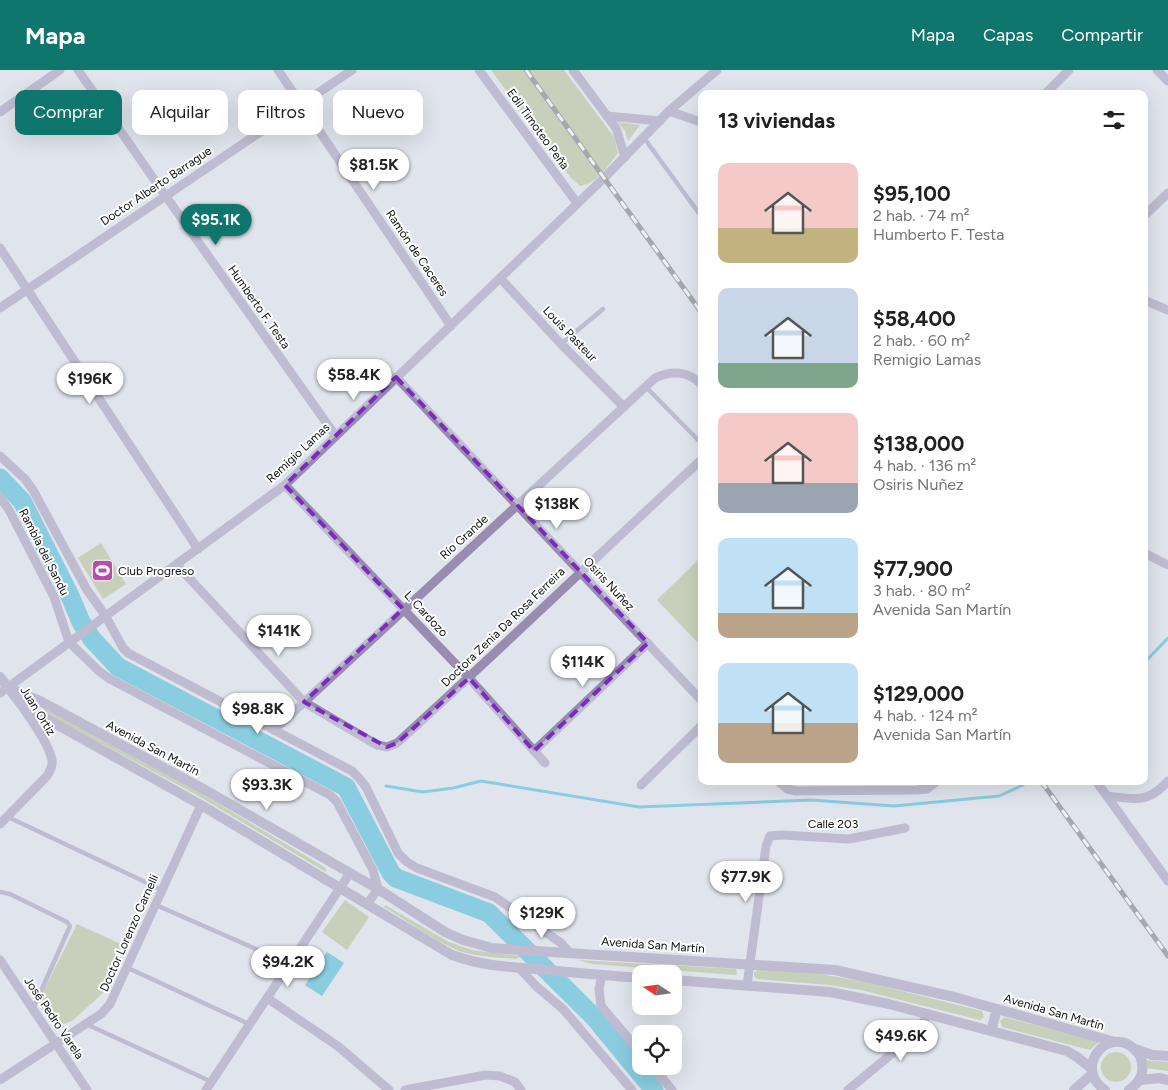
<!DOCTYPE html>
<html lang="es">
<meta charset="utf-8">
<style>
:root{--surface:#fff;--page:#f6f6f6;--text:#202124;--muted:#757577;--accent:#0f766e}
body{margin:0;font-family:Figtree,sans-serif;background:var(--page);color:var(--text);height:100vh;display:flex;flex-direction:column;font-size:19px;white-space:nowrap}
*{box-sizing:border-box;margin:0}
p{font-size:16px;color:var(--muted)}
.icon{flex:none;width:28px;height:28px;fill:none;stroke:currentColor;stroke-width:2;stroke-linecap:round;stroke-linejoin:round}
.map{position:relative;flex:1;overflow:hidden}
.details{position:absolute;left:698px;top:20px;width:450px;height:695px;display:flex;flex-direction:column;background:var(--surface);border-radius:10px;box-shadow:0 5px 20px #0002}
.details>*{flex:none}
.guide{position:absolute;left:15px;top:20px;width:475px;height:45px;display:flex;gap:10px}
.needle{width:32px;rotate:283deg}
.fabs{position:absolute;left:632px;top:895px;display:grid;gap:10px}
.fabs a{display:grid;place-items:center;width:50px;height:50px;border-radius:10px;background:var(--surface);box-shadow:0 5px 20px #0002;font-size:25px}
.price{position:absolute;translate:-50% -42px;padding:0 11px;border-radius:18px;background:#fff;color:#222;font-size:16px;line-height:32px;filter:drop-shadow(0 1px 2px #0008)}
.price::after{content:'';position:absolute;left:50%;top:30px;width:15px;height:11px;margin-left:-8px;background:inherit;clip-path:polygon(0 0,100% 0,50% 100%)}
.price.active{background:var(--accent);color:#fff}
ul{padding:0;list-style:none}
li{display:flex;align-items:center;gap:15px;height:125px;padding:0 20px}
li span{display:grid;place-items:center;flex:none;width:140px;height:100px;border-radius:10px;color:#555}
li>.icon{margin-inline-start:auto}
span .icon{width:60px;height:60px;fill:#fffc;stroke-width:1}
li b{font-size:21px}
h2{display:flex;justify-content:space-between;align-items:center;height:60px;padding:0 20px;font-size:21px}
.tag{padding:0 18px;border-radius:10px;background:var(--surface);box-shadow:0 5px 20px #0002;font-size:18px;line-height:45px}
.tag.active{background:var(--accent);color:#fff}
header{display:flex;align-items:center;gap:30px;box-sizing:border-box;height:70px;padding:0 25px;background:var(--accent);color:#fff}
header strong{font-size:24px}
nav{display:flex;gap:28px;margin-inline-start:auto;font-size:18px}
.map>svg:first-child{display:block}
.green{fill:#abb87e}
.water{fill:#23afd0}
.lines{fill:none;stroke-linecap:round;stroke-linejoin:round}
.stream{stroke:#23afd0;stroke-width:3}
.river{stroke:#23afd0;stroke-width:19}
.service{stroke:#988cb0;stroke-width:4.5}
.minor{stroke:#988cb0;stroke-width:9}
.tertiary{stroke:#988cb0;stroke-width:10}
.rail-casing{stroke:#5d5f64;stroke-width:5}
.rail{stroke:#fff;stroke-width:3;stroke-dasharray:9;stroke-linecap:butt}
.marked{fill:none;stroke:#7b2cbf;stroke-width:4;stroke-dasharray:10 6;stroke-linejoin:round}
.labels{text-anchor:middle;stroke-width:4;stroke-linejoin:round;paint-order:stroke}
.street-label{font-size:12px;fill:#0f1013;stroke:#fff}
.poi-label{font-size:12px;fill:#0f1013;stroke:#fff;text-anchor:start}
</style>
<header>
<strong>Mapa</strong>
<nav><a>Mapa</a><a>Capas</a><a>Compartir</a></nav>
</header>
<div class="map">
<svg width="1168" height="1020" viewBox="0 0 1168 1020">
<rect width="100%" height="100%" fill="#e0e4ec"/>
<g class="green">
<path d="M491,0H564L614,67L618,83C608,96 597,113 580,116L571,108Z"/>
<path d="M618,52L640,55L628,71L625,61Z"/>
<path d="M101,473L126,514L103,529L78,488Z"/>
<path d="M701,487V576L657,530Z"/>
<path d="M44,639L197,721L326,798V802L195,724L43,642Z"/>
<path d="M345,830L369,847L347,880L322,862Z"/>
<path d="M385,835L449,872L472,880L521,886L516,889C498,887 479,887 462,882C438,873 406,850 384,837Z"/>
<path d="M77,854L123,875L103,923L72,951L56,957L38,932Z"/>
<path d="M578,890L736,899L737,904L735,905L592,894Z"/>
<path d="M757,900L807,902L862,911L982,941L984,947L980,950L861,920L829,915L757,909L754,906V903Z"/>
<path d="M1004,947L1099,972L1090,980L1002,957L1000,951Z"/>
<circle cx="1116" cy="997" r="15"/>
<path d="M1145,990L1168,992V1001L1145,998Z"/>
</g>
<path class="water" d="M327,882L344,893L322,926L305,915Z"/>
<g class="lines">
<g class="stream">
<path d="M1144,593L1168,568"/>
<path d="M386,716L423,722L453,718L481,711L639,737L811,730L894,736L999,726L1023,715"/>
</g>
<path class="river" d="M0,408L22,431L70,526L81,552L92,569L118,597L346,717L391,803L396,808L489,843L594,947L654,1020"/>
<g class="service">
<path d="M644,68L701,146"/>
<path d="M561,274L603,239"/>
<path d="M646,317L701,373"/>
<path d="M8,747L162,820"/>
<path d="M0,822L10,824L67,852L70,856L33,939"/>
<path d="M156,835L290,894"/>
<path d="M128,898L249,954"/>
<path d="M86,954L212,1012"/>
</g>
<g class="minor">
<path d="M78,0L165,125L335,365"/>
<path d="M278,0L451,256"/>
<path d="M479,0L577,133"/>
<path d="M573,0L616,58L625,87"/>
<path d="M1157,0L1168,11"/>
<path d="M1045,24L1069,0"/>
<path d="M669,41L701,52"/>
<path d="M0,42L60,0"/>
<path d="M607,46L660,51"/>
<path d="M1144,146L1168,123"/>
<path d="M0,178L198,479"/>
<path d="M500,208L561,274L624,337"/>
<path d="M1144,230L1168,240"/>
<path d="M0,238L352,0"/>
<path d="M396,307L701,630"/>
<path d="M0,386L25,409L33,420L87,520L105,545L123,578L128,583L352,701L359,708L366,717L398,783L407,792L417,798L495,827L561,873L570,883"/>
<path d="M285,415L469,608L545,693"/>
<path d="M0,427L9,440L54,527L69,572L100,602L110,609L330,725L337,732L373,800L378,819L368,833"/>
<path d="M1144,483L1168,495"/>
<path d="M177,495L304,632L377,675L387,677L397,673C500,580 599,484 701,390"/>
<path d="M0,623L285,415L604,108L669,41L717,0"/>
<path d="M274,660L655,308C671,300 688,301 701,314"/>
<path d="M534,681L648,573"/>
<path d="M778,711L787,719L796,721L917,720L927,719L937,711"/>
<path d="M1096,711L1168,811"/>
<path d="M641,715L701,656"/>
<path d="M1107,726C1135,729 1148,734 1168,711"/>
<path d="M0,754L47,706C50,701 53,696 52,690C48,672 30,649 20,633"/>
<path d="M0,890L87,1020"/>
<path d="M520,899L536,916L563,939L632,1020"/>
<path d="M602,905L599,919L601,936L641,983"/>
<path d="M747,915L766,776L770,766L782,765L849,769L905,758"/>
<path d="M267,928L339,977L389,1020"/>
<path d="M652,996L672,1020"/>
<path d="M0,1010L101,944L110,934L201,735"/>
<path d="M206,1020L350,803"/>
<path d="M405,1020L486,1005L500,1006L515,1012L521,1020"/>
<path d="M848,1020L917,963L928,944"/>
</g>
<g class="tertiary">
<path d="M0,607L20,633L38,644L201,735L452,885C479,895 506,897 534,899C570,902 606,906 641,908"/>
<path d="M8,618L40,631L207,721L378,819L445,862L463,870L492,878L520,880L835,900L954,927L1115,972"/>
<path d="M674,910L830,922L889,934L1067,981L1077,987L1092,999"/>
<path d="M991,961L997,939"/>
<path d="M1135,979L1152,985L1168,986"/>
<path d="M1140,1010L1159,1008L1168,1010"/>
<path d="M1074,1020L1092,1004"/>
<path d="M1105,1020C1073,998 1107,956 1133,978C1138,982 1142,988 1142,994C1144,1005 1138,1014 1129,1020"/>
</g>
<defs>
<g id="rail">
<path d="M526,0L701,242"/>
<path d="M1041,711L1168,886"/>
</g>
</defs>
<use href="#rail" class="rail-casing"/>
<use href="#rail" class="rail"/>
</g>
<path d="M0 0H1168V1020H0ZM396,307L648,573L534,681L469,608L397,673L387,677L304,632L403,539L285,415Z" fill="#e0e4ec" fill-opacity=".55" fill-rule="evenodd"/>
<path class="marked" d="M396,307L648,573L534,681L469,608L397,673L387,677L304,632L403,539L285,415Z"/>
<defs>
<symbol id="stadium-square" viewBox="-11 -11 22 22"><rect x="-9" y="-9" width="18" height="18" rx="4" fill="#b84cab" stroke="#fff"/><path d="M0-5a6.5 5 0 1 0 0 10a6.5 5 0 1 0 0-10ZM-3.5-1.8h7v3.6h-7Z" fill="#fff"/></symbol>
</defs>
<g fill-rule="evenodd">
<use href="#stadium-square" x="90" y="488" width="25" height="25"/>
</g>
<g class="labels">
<g class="street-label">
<text transform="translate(538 59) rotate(54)" y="4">Edil Timoteo Peña</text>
<text transform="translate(156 116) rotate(-34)" y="4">Doctor Alberto Barrague</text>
<text transform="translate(417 183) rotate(56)" y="4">Ramón de Caceres</text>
<text transform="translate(259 237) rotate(55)" y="4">Humberto F. Testa</text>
<text transform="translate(570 264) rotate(46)" y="4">Louis Pasteur</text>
<text transform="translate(298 383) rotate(-43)" y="4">Remigio Lamas</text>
<text transform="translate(464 467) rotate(-42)" y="4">Río Grande</text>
<text transform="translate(44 482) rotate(63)" y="4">Rambla del Sandu</text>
<text transform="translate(609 514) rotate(47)" y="4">Osiris Nuñez</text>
<text transform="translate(426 544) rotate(47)" y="4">L. Cardozo</text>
<text transform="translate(503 557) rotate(-44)" y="4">Doctora Zenia Da Rosa Ferreira</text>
<text transform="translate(38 641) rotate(58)" y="4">Juan Ortiz</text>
<text transform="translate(153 678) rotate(28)" y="4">Avenida San Martín</text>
<text x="833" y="758">Calle 203</text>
<text transform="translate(129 863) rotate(-66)" y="4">Doctor Lorenzo Carnelli</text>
<text transform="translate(653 875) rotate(4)" y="4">Avenida San Martín</text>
<text transform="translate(1054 942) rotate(16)" y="4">Avenida San Martín</text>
<text transform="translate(54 948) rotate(56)" y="4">José Pedro Varela</text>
</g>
<g class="poi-label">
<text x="118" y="505">Club Progreso</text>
</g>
</g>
</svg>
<div class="fabs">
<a><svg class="needle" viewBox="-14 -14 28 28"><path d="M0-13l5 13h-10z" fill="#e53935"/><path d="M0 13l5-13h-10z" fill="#757577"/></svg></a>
<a><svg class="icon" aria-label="locate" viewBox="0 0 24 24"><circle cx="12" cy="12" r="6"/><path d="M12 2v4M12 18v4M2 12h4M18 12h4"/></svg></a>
</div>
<b class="price" style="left:374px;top:121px">$81.5K</b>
<b class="price active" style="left:216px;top:176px">$95.1K</b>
<b class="price" style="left:354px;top:331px">$58.4K</b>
<b class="price" style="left:90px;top:335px">$196K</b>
<b class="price" style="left:557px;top:460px">$138K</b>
<b class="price" style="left:279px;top:587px">$141K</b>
<b class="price" style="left:583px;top:618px">$114K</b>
<b class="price" style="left:258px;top:665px">$98.8K</b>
<b class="price" style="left:267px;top:741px">$93.3K</b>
<b class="price" style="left:746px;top:833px">$77.9K</b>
<b class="price" style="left:542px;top:869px">$129K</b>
<b class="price" style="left:288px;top:918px">$94.2K</b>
<b class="price" style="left:901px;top:992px">$49.6K</b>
<div class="guide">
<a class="tag active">Comprar</a>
<a class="tag">Alquilar</a>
<a class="tag">Filtros</a>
<a class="tag">Nuevo</a>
</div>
<section class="details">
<h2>13 viviendas<svg class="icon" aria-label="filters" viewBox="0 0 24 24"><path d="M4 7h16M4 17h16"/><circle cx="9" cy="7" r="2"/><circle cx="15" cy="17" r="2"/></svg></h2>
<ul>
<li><span style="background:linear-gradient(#f6c9c9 65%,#c2b280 0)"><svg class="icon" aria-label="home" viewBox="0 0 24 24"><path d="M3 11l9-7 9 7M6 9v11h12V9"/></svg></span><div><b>$95,100</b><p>2 hab. · 74 m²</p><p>Humberto F. Testa</p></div></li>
<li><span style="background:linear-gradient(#c9d6e8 75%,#7fa58c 0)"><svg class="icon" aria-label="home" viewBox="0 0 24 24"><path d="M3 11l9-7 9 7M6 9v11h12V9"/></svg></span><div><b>$58,400</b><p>2 hab. · 60 m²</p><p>Remigio Lamas</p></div></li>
<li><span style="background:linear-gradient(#f6c9c9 70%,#9aa5b1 0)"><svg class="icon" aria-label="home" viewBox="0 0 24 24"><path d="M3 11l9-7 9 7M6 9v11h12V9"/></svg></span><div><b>$138,000</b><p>4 hab. · 136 m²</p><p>Osiris Nuñez</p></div></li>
<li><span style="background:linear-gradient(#bfe0f5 75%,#b9a48a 0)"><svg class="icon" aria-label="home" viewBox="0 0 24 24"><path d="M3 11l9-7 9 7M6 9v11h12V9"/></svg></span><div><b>$77,900</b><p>3 hab. · 80 m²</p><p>Avenida San Martín</p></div></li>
<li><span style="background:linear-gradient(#bfe0f5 60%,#b9a48a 0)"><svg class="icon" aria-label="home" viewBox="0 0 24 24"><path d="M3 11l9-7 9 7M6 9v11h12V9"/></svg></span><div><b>$129,000</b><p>4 hab. · 124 m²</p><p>Avenida San Martín</p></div></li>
</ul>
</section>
</div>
